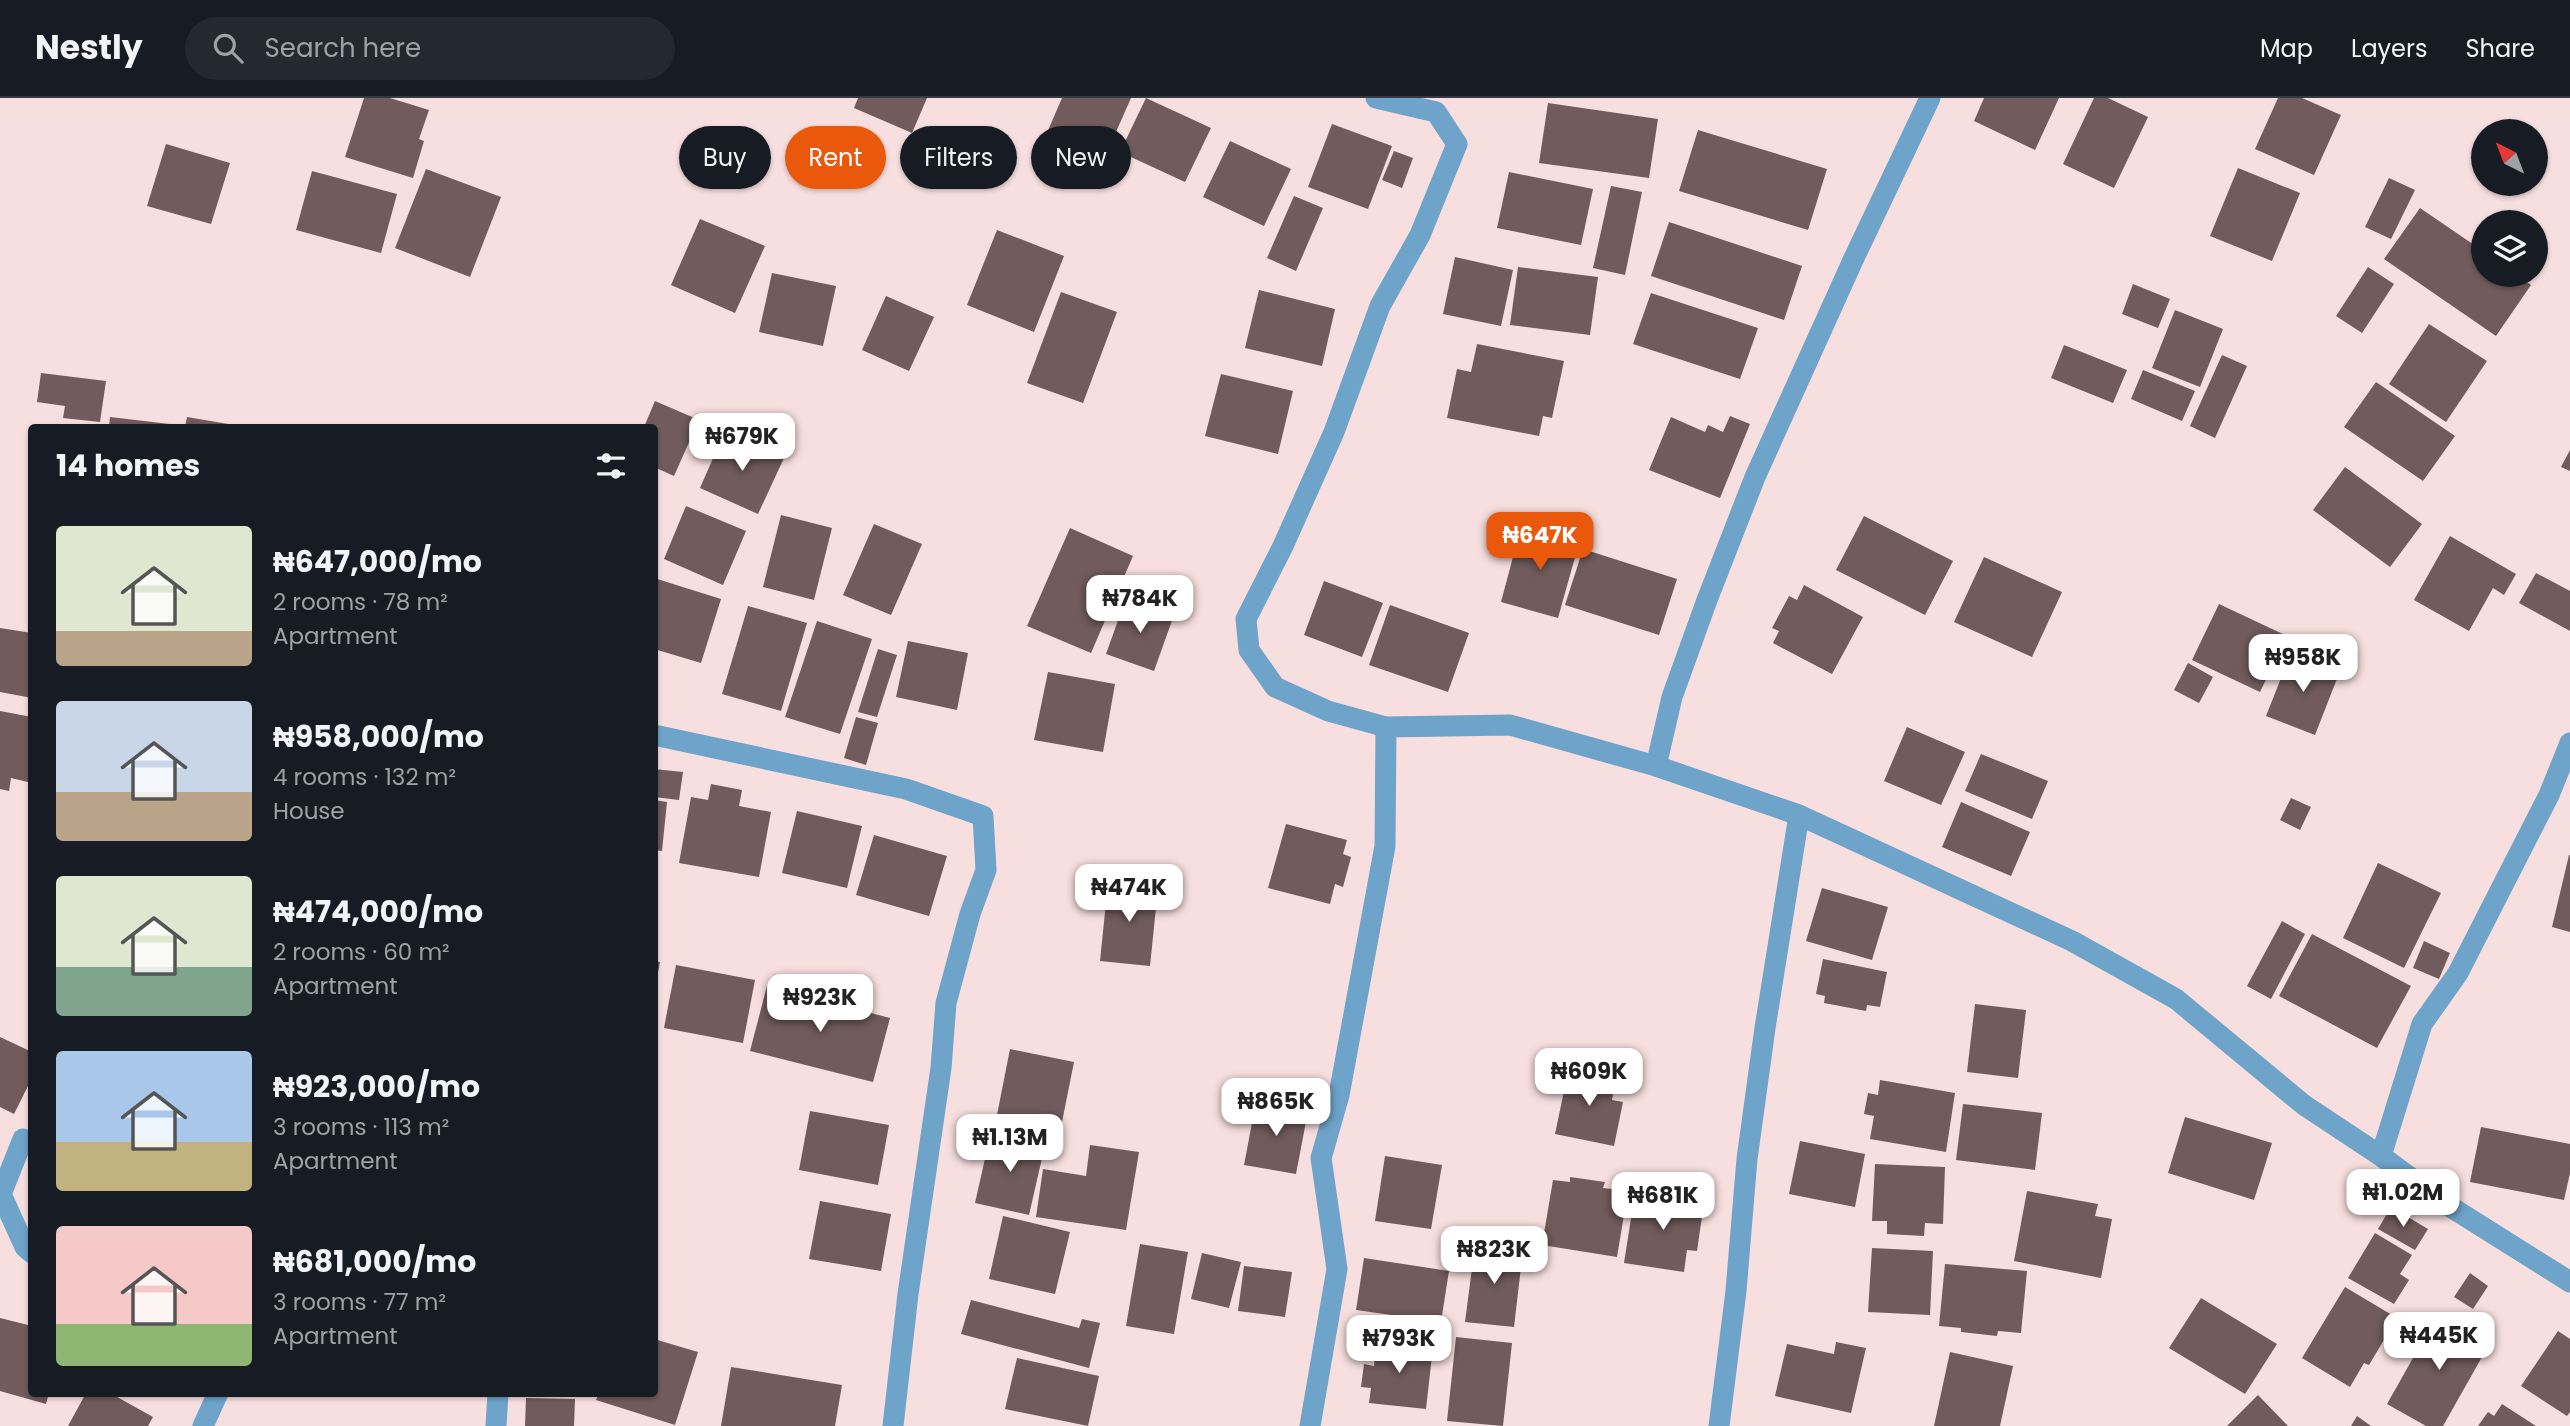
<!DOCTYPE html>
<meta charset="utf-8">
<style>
:root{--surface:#171b24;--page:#242831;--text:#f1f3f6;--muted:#9ea1a6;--line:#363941;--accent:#ea580c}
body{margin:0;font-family:Poppins,sans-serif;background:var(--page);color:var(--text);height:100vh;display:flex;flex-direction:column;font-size:26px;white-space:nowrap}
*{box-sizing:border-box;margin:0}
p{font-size:23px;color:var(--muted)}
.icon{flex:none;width:38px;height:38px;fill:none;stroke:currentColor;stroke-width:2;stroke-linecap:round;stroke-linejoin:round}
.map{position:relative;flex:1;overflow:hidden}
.side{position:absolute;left:28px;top:326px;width:630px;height:973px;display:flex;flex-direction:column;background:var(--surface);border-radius:7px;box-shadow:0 2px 5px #0004}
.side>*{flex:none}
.banner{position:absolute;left:679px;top:28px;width:665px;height:63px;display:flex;gap:14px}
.needle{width:46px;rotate:318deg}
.fabs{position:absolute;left:2471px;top:21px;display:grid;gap:14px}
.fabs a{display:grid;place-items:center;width:77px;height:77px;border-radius:50%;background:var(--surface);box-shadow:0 2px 5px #0004;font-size:35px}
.price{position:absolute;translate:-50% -60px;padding:0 16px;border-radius:14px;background:#fff;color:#222;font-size:23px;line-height:46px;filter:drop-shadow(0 2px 4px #0008)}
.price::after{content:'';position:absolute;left:50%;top:42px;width:21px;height:16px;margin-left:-10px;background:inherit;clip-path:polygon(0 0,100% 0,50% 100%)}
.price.selected{background:var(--accent);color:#fff}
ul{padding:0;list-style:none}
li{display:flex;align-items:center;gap:21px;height:175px;padding:0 28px}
li span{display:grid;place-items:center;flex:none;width:196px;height:140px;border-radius:7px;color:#555}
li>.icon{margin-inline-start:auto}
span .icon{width:84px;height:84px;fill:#fffc;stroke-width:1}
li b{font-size:30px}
h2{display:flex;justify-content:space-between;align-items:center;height:84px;padding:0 28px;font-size:30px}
.tag{padding:0 24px;border-radius:32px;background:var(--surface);box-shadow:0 2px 5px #0004;font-size:24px;line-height:63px}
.tag.selected{background:var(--accent);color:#fff}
header{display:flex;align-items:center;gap:42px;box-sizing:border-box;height:98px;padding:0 35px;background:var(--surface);border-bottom:2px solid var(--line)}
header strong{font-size:33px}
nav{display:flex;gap:38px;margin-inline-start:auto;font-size:24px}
.search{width:490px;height:63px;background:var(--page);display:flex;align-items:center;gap:18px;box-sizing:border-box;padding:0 24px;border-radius:38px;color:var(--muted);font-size:26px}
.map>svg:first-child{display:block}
.building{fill:#715b5c}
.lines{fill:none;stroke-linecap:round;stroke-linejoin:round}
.minor{stroke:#6ea3ca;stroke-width:21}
</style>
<header>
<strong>Nestly</strong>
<div class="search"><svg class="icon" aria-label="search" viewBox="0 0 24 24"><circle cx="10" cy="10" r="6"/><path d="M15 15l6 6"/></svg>Search here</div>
<nav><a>Map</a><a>Layers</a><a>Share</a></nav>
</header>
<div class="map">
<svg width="2570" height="1328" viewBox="0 0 2570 1328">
<rect width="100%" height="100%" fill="#f8dfdf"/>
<g class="building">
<path d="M364,0H390L429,12L419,41L424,43L413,80L345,59Z"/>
<path d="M858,0H927L912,35L854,10Z"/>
<path d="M1062,0H1131L1101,68L1043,44Z"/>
<path d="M1146,0L1211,30L1185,84L1120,54Z"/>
<path d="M1984,0H2059L2035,52L1974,23Z"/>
<path d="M2094,0H2108L2148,19L2114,90L2063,66Z"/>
<path d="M2278,0H2302L2341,17L2314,77L2255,51Z"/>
<path d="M1548,5L1658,21L1649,80L1539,65Z"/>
<path d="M1332,26L1392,48L1368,111L1308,89Z"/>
<path d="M1698,32L1827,71L1808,132L1679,93Z"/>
<path d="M1230,43L1291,71L1264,128L1203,99Z"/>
<path d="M166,46L230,65L211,126L147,108Z"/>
<path d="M1394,53L1413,60L1402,90L1382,82Z"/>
<path d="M2238,70L2300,95L2272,163L2210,138Z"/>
<path d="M426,71L501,99L470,179L395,150Z"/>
<path d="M312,73L397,96L381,155L296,132Z"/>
<path d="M1509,74L1593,91L1581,147L1497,130Z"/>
<path d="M2389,80L2415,92L2391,141L2365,129Z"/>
<path d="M1611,88L1642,94L1625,177L1593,170Z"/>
<path d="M1294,98L1323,110L1296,173L1267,160Z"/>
<path d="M2420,110L2483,153V177H2517L2531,187L2496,238L2384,161Z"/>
<path d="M700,121L765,148L735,215L671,187Z"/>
<path d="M1669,124L1802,168L1784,222L1651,178Z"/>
<path d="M997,132L1064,158L1034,234L967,207Z"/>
<path d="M1455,159L1513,172L1501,228L1443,216Z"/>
<path d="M1518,169L1598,179L1590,237L1510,227Z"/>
<path d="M2368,169L2394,186L2362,235L2336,218Z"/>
<path d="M772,175L836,188L823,248L759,234Z"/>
<path d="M2133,186L2170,201L2158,230L2122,216Z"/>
<path d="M1259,192L1335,211L1322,268L1245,250Z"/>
<path d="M1061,194L1117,214L1083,305L1027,285Z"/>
<path d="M1651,195L1758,230L1740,281L1633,246Z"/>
<path d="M886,198L934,219L909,273L862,252Z"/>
<path d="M2175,212L2223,231L2200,289L2152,270Z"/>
<path d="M2429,226L2487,263L2446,324L2389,286Z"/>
<path d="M1477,246L1564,263L1552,320L1543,318L1539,338L1447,320L1457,271L1471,274Z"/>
<path d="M2064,247L2127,272L2113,305L2051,280Z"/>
<path d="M2222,257L2247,268L2215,340L2190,328Z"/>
<path d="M2143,272L2195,293L2182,323L2131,301Z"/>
<path d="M41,275L106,283L100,324L63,320L65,308L37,304Z"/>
<path d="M1221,276L1293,293L1278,356L1205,338Z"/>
<path d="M2376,284L2455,338L2423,383L2344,329Z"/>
<path d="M655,303L699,322L674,378L654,369V329H644Z"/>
<path d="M1730,318L1750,326L1720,400L1649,372L1671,319L1705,334L1708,327L1723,334Z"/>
<path d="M110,319L178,327V329H109Z"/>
<path d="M187,319L234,327V329H185Z"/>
<path d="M725,333L784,360L758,416L700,390Z"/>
<path d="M2570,352V373L2561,369Z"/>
<path d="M2345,369L2422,426L2390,469L2313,412Z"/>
<path d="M686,408L746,433L723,487L664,461Z"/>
<path d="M781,417L832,430L814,502L763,489Z"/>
<path d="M1864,418L1953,463L1925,517L1836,472Z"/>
<path d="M874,426L922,446L891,517L843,497Z"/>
<path d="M1521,429L1579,445L1558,520L1501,504Z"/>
<path d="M1070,430L1133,458L1091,555L1027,528Z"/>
<path d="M2450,438L2516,476L2504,497L2493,490L2469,533L2414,502Z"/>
<path d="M1583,451L1677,481L1659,537L1565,507Z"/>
<path d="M1984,459L2062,494L2032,559L1954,524Z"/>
<path d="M2536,475L2570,493V533L2519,505Z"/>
<path d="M654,480L721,501L701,565L654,551Z"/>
<path d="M1324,483L1383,505L1362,559L1304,537Z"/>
<path d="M1804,487L1863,519L1832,576L1773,545L1779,533L1772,530L1789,498L1797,502Z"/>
<path d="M1126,500L1174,517L1154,573L1106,556Z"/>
<path d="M2219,506L2287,538L2260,594L2192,562Z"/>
<path d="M1390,507L1469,535L1448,594L1369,567Z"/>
<path d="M748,508L807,525L781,613L722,596Z"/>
<path d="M817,523L872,541L840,636L785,619Z"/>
<path d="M0,530L32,535V600L0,594Z"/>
<path d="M908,543L968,555L957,612L896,599Z"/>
<path d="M878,551L897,557L877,619L858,614Z"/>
<path d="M2291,555L2340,573L2315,637L2266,618Z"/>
<path d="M2188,565L2213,579L2199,605L2174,592Z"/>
<path d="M1048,574L1115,586L1103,654L1034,642Z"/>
<path d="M0,613L32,619V685L11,680L9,693L0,691Z"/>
<path d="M856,619L878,625L866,667L844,660Z"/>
<path d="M1907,629L1965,654L1941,707L1884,683Z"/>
<path d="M1981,656L2048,683L2032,721L1965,693Z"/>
<path d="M654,671L683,674L679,702L654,699Z"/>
<path d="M711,686L742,692L739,708L771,714L759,779L679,765L691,699L708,702Z"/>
<path d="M2291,700L2311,709L2300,732L2280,722Z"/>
<path d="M654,702L667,704L662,753L654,752Z"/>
<path d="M1961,704L2030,734L2011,778L1942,749Z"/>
<path d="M797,713L862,728L847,790L782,775Z"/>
<path d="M1286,726L1347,742L1343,756L1351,759L1343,789L1335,786L1330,806L1268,790Z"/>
<path d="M874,737L947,758L929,818L856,797Z"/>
<path d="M2569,757H2570V834L2552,829Z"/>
<path d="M2378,765L2441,795L2404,870L2343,840Z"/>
<path d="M1108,785L1158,790L1150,868L1100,863Z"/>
<path d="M1822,790L1888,809L1872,862L1806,843Z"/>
<path d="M2282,823L2305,836L2271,901L2247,888Z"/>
<path d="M2312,836L2411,888L2377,950L2279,898Z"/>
<path d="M2424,843L2450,855L2439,881L2413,870Z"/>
<path d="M1823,861L1887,874L1880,909L1867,907L1866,913L1824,905L1825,898L1816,896Z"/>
<path d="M654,863L660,864L656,885H654Z"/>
<path d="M676,867L755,882L743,945L664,930Z"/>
<path d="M767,888L890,920L873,984L750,953Z"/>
<path d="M1975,906L2026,912L2018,980L1967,974Z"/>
<path d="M0,939L32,954V980L14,1016L0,1009Z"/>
<path d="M1010,951L1074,964L1061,1029L997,1017Z"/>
<path d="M1569,969L1616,979L1612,1002L1623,1004L1614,1048L1555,1036Z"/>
<path d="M1880,982L1955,995L1946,1054L1870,1041L1874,1018L1864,1016L1868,995L1878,997Z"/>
<path d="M1256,1004L1308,1013L1296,1076L1244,1067Z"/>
<path d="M1963,1006L2042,1015L2035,1072L1956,1062Z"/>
<path d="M810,1013L889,1027L878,1087L799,1072Z"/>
<path d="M2185,1019L2272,1045L2254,1102L2168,1075Z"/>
<path d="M2481,1029L2570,1046V1075L2564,1102L2470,1084Z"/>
<path d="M991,1034L1045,1047L1029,1117L975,1105Z"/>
<path d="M1800,1043L1865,1056L1855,1109L1789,1096Z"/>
<path d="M1090,1047L1139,1054L1126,1132L1036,1119L1043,1071L1086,1078Z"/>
<path d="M1385,1058L1442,1067L1431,1131L1375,1123Z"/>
<path d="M1875,1066L1945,1069L1943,1126L1925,1125L1924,1138L1887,1136V1123H1872Z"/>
<path d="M1570,1079L1605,1084L1603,1090L1628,1093L1617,1159L1542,1147L1553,1082L1570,1084Z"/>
<path d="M2027,1093L2098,1106L2095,1118L2112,1121L2101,1180L2014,1163Z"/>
<path d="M1635,1095L1704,1105L1697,1153L1687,1152L1684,1174L1624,1165Z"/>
<path d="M820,1103L891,1116L881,1173L809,1161Z"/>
<path d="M2391,1109L2428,1131L2415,1152L2378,1131Z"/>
<path d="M1003,1118L1070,1134L1055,1196L989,1181Z"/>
<path d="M2375,1135L2412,1157L2400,1176L2409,1182L2394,1206L2348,1180Z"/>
<path d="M1140,1146L1188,1154L1174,1236L1126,1228Z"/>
<path d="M1475,1147L1523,1152L1514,1229L1465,1224Z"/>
<path d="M1872,1150L1933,1153L1930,1217L1868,1214Z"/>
<path d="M1202,1155L1241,1164L1229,1210L1191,1201Z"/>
<path d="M1364,1160L1449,1173L1441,1224L1356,1212Z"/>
<path d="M1945,1166L2027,1173L2021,1235L1998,1233L1997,1238L1961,1234V1230L1939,1228Z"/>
<path d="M1244,1168L1292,1174L1285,1219L1238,1213Z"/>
<path d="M2470,1175L2488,1188L2473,1211L2454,1199Z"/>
<path d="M2345,1189L2397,1220L2369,1267L2364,1265L2350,1289L2302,1260Z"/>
<path d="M2201,1200L2277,1246L2245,1296L2169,1250Z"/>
<path d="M971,1202L1079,1230L1082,1221L1100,1225L1089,1270L961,1236Z"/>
<path d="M2439,1214L2491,1243L2443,1328H2426L2387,1306Z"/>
<path d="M0,1220L32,1228V1295H49L46,1306L0,1293Z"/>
<path d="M2558,1233L2570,1241V1314L2567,1318L2521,1288Z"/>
<path d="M1456,1239L1512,1245L1503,1328L1447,1323Z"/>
<path d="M654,1241L698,1254L675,1327L596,1302L599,1295H654Z"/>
<path d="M1377,1243L1433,1249L1426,1311L1369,1305L1371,1290L1361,1289L1364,1266L1374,1268Z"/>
<path d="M1836,1244L1866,1250L1851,1315L1775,1298L1787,1246L1834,1256Z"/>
<path d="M1950,1254L2013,1268L2000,1328H1934Z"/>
<path d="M1017,1260L1099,1278L1088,1328L1005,1311Z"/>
<path d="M731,1269L842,1287L835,1328H721Z"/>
<path d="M86,1295H110L153,1319L148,1328H68Z"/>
<path d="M2258,1297L2288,1328H2227Z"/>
<path d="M526,1300L575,1301L574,1328H525Z"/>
<path d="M2502,1306L2536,1328H2478L2488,1314L2494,1318Z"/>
<path d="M2357,1318L2371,1328H2351Z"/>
</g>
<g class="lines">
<g class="minor">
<path d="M1376,0L1436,14L1457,46L1420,137L1380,208L1334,334L1283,448L1246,521L1249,552L1275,589L1328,613L1386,629L1510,627L1656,668L1799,717L2072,843L2176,901L2304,1007L2381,1058L2446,1106L2570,1184"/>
<path d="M654,637L906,691L983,718L986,772L970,816L946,905L941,970L908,1196L893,1328"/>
<path d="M1656,668L1672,599L1707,502L1755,379L1854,160L1930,0"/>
<path d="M23,1041L1,1096L25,1149L32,1155"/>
<path d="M2381,1058L2422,926L2458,875L2549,697L2570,645"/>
<path d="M203,1328L218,1295"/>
<path d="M496,1328L498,1295"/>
<path d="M1310,1328L1337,1171L1321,1060L1339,997L1385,748L1386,629"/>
<path d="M1719,1328L1736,1193L1747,1061L1765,930L1799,717"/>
</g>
</g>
</svg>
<div class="fabs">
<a><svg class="needle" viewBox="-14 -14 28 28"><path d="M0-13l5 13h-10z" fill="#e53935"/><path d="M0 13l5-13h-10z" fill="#9ea1a6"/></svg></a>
<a><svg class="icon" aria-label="layers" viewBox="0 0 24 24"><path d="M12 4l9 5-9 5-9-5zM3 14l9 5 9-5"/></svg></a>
</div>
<b class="price" style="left:742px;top:375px">₦679K</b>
<b class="price selected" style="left:1540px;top:474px">₦647K</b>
<b class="price" style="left:1140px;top:537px">₦784K</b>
<b class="price" style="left:2303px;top:596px">₦958K</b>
<b class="price" style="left:1129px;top:826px">₦474K</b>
<b class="price" style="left:820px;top:936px">₦923K</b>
<b class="price" style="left:1589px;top:1010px">₦609K</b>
<b class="price" style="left:1276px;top:1040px">₦865K</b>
<b class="price" style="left:1010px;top:1076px">₦1.13M</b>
<b class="price" style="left:2403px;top:1131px">₦1.02M</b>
<b class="price" style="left:1663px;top:1134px">₦681K</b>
<b class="price" style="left:1494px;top:1188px">₦823K</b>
<b class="price" style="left:2439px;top:1274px">₦445K</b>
<b class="price" style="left:1399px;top:1277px">₦793K</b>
<div class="banner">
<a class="tag">Buy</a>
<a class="tag selected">Rent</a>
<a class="tag">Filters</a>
<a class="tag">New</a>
</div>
<section class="side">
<h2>14 homes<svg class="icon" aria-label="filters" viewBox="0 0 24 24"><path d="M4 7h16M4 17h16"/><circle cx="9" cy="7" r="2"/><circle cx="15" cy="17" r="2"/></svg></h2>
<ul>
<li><span style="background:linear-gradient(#dfe7d0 75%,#b9a48a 0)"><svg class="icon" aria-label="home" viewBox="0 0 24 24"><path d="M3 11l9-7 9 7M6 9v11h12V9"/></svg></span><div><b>₦647,000/mo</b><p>2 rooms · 78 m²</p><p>Apartment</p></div></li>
<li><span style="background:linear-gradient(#c9d6e8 65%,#b9a48a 0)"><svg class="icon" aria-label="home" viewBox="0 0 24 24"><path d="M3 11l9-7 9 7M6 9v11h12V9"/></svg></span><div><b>₦958,000/mo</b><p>4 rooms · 132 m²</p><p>House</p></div></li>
<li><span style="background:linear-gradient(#dfe7d0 65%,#7fa58c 0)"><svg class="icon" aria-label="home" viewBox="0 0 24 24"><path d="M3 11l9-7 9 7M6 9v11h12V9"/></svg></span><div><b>₦474,000/mo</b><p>2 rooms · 60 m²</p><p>Apartment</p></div></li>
<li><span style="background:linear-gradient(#a9c7e8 65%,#c2b280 0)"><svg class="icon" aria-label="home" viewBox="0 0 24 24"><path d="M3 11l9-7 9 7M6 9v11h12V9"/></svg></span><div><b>₦923,000/mo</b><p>3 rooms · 113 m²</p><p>Apartment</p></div></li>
<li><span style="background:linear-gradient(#f6c9c9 70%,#8fb573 0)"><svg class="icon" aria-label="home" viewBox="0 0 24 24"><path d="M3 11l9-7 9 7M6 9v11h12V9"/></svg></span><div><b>₦681,000/mo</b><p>3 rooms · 77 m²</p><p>Apartment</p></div></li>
</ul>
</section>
</div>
